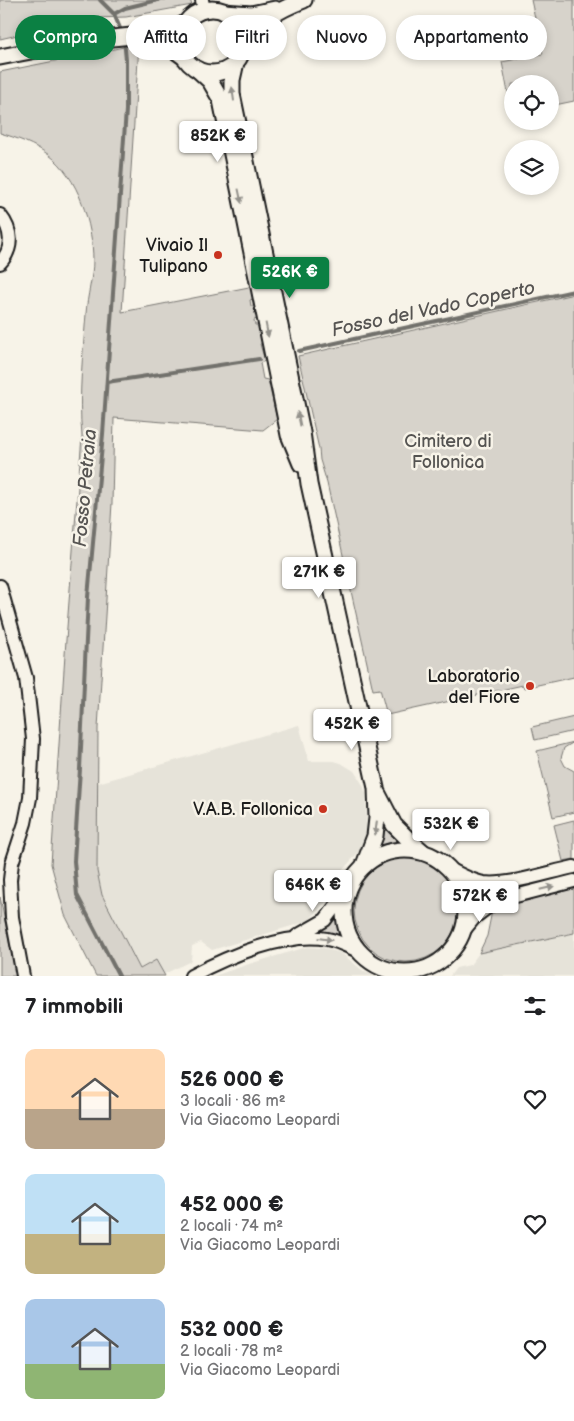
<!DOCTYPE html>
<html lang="it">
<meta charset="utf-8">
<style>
:root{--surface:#fff;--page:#f6f6f6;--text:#202124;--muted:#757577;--accent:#0b8043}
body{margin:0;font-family:"Balsamiq Sans",sans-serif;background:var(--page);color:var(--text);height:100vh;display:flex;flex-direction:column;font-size:19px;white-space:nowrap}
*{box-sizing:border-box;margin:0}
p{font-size:16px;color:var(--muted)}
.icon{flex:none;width:28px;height:28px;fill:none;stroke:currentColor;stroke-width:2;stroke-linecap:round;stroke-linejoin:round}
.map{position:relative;height:976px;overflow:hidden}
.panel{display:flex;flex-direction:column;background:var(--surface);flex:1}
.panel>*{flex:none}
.banner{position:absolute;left:15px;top:15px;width:545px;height:45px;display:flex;gap:10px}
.tools{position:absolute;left:504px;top:75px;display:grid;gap:10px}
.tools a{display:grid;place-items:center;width:55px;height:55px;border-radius:50%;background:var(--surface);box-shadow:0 2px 8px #0003;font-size:25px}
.price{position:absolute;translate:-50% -42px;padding:0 11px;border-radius:5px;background:#fff;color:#222;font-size:16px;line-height:32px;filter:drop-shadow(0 1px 2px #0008)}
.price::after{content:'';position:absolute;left:50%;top:30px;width:15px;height:11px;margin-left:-8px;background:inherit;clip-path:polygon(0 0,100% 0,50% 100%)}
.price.on{background:var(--accent);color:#fff}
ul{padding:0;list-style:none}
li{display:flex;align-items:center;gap:15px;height:125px;padding:0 25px}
li span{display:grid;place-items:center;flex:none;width:140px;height:100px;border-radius:10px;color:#555}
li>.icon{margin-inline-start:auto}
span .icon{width:60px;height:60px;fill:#fffc;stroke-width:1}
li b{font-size:21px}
h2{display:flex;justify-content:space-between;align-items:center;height:60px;padding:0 25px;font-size:21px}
.pill{padding:0 18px;border-radius:22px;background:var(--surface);box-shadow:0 2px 8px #0003;font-size:18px;line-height:45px}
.pill.on{background:var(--accent);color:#fff}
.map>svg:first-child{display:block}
.built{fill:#e6e3d9}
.green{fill:#d7d3cb;stroke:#7a7874}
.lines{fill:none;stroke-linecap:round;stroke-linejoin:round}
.stream{stroke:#72716c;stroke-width:4}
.minor-casing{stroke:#1c1c1c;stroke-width:16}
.major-casing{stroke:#1c1c1c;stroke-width:19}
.minor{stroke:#f7f3e8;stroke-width:12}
.major{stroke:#f7f3e8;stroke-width:15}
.oneway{fill:#94928c}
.poi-dot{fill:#c8321e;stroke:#f7f3e8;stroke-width:2}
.labels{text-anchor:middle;stroke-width:5;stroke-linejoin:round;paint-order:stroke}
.poi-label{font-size:18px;fill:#1c1c1c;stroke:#f7f3e8;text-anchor:end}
.park-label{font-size:18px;fill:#545351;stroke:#f7f3e8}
.water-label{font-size:19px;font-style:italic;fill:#565452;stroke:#f7f3e8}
</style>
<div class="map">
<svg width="574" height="976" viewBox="0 0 574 976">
<rect width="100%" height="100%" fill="#f7f3e8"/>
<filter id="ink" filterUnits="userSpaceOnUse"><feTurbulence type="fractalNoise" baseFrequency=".02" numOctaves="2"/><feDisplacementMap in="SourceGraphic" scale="10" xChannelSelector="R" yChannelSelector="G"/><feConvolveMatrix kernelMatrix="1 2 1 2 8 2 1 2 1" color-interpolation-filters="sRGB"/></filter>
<g filter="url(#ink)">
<g class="built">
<path d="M299,725L309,761H334L341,763L354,771L363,785L366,794L367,837L363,847L340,873L324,905L308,921L212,950L201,942L192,946L191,961L164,974L156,960L140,969L102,895L97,871L98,783Z"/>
<path d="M574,933V976H450L456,968L470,965L479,953Z"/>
<path d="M307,947L324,948L341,953L362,970L374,976H214L249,964Z"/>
</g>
<g class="green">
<path d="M0,0H190L192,5L126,17L92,18L0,39Z"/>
<path d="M531,0H574V101L550,106V84H512V113L502,62L543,54Z"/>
<path d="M139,44L122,312L254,286L256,298L250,300L251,306H258L260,318L254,320L255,325H262L265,343L260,344L265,361L260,363L263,379L268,380L277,419L263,430L114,418L112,503L98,728L97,871L102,895L140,969L156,960L165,976H96L65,915L51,864L66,640L82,436C78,395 83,354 86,314C87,296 93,278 93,260C93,225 78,176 49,155C34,144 17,138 0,133V72Z"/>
<path d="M574,294V677L524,688L523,685L387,715L380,689L373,690L327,483L320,460L319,449L298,356Z"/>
<path d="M574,717V731L535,740L532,727Z"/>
<path d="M574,742L564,748L561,758L565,766L574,771V812L553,817L537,751Z"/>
<path d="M384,819L407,843L391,845L377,849Z"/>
<path d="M574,820V859L563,861L554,825Z"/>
<circle cx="406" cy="910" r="52"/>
<path d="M574,871V877L472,913L465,883Z"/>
<path d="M574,887V933L479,953L487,936L492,911L501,905Z"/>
<path d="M0,897L16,976H0Z"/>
<path d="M339,911L346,939L311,936L332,921Z"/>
</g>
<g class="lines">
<g class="stream">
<path d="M100,0L114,14L122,33"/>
<path d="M114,14L125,8L158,0"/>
<path d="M299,351L574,291"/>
<path d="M107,382L259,359"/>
<path d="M119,976L77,895L74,861L80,769L88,597L103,434L126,110V60L124,39"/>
</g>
<defs>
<g id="minor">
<path d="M202,0L204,10"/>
<path d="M0,215C12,230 14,248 0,263"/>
<path d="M0,586L26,678L33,739L30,798L25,823L12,863L10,880L12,917L23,976"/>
<path d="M448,868C459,874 472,881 484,883C509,886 549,872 574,867"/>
<path d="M461,934L475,917L496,901L574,881"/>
<path d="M297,936L325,920L346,892"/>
<path d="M191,976C226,957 288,931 327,939C339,941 349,947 360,952"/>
</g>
<g id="major">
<circle cx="212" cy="41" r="32"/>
<path d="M224,12L251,14L275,9"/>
<path d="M144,37L166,44L184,57"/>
<path d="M244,47C256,22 278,10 304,0"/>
<path d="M0,57L83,41L161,33L171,31L186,23"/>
<path d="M236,62L232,80V94L302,432L309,484L376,788L377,818L375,836L364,865"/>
<path d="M198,70L210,81L221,100L289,435L301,464"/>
<path d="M378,794L394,825L408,839L423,852"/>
<circle cx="405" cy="911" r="61"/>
</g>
</defs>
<use href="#minor" class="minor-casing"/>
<use href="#major" class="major-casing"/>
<use href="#minor" class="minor"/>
<use href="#major" class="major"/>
</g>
<defs><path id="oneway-solid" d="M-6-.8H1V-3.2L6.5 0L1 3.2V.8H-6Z" transform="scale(1.25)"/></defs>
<g class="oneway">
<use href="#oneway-solid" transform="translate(233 94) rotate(-98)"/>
<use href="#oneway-solid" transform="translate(240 196) rotate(78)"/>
<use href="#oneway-solid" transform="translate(267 330) rotate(79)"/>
<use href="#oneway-solid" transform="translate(299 419) rotate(-102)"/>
<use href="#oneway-solid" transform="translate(376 828) rotate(97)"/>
<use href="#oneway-solid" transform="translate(547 888) rotate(-13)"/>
<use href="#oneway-solid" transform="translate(325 939) rotate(8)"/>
</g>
</g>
<g class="poi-dot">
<circle cx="218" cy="255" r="5"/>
<circle cx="530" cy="686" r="5"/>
<circle cx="323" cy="809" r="5"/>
</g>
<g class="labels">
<g class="poi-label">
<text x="208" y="251">Vivaio Il<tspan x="208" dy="21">Tulipano</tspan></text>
<text x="520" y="682">Laboratorio<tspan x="520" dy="21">del Fiore</tspan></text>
<text x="313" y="815">V.A.B. Follonica</text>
</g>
<g class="park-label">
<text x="448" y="447">Cimitero di<tspan x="448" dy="21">Follonica</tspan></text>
</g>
<g class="water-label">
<text transform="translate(433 308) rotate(-12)" y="7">Fosso del Vado Coperto</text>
<text transform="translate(84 488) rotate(-85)" y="7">Fosso Petraia</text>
</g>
</g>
</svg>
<div class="tools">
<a><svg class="icon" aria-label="locate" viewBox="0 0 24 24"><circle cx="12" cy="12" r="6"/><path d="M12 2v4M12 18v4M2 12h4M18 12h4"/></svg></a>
<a><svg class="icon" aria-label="layers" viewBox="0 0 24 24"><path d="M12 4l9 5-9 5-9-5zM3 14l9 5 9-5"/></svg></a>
</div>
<b class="price" style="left:218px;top:163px">852K €</b>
<b class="price on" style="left:290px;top:299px">526K €</b>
<b class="price" style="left:319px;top:599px">271K €</b>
<b class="price" style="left:352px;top:751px">452K €</b>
<b class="price" style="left:451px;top:851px">532K €</b>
<b class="price" style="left:313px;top:912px">646K €</b>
<b class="price" style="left:480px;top:923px">572K €</b>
<div class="banner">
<a class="pill on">Compra</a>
<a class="pill">Affitta</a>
<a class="pill">Filtri</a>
<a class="pill">Nuovo</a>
<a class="pill">Appartamento</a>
</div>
</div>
<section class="panel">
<h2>7 immobili<svg class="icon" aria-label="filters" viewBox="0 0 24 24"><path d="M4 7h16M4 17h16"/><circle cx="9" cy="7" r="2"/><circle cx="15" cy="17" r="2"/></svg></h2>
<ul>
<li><span style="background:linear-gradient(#ffd9b3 60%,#b9a48a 0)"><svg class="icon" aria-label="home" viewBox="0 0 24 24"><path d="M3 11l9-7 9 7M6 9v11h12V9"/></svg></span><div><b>526 000 €</b><p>3 locali · 86 m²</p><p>Via Giacomo Leopardi</p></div><svg class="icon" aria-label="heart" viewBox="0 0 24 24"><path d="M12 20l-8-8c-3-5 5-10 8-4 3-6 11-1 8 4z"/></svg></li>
<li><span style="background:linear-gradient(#bfe0f5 60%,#c2b280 0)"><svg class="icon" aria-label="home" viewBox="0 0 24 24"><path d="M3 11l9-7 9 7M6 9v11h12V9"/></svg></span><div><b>452 000 €</b><p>2 locali · 74 m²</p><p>Via Giacomo Leopardi</p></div><svg class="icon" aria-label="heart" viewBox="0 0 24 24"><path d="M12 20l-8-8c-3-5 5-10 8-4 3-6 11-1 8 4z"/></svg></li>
<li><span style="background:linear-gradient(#a9c7e8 65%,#8fb573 0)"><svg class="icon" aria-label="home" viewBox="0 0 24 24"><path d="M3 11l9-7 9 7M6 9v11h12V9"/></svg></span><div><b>532 000 €</b><p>2 locali · 78 m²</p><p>Via Giacomo Leopardi</p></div><svg class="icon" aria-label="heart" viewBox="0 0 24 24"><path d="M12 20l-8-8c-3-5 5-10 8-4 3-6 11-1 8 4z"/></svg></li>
</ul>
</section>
